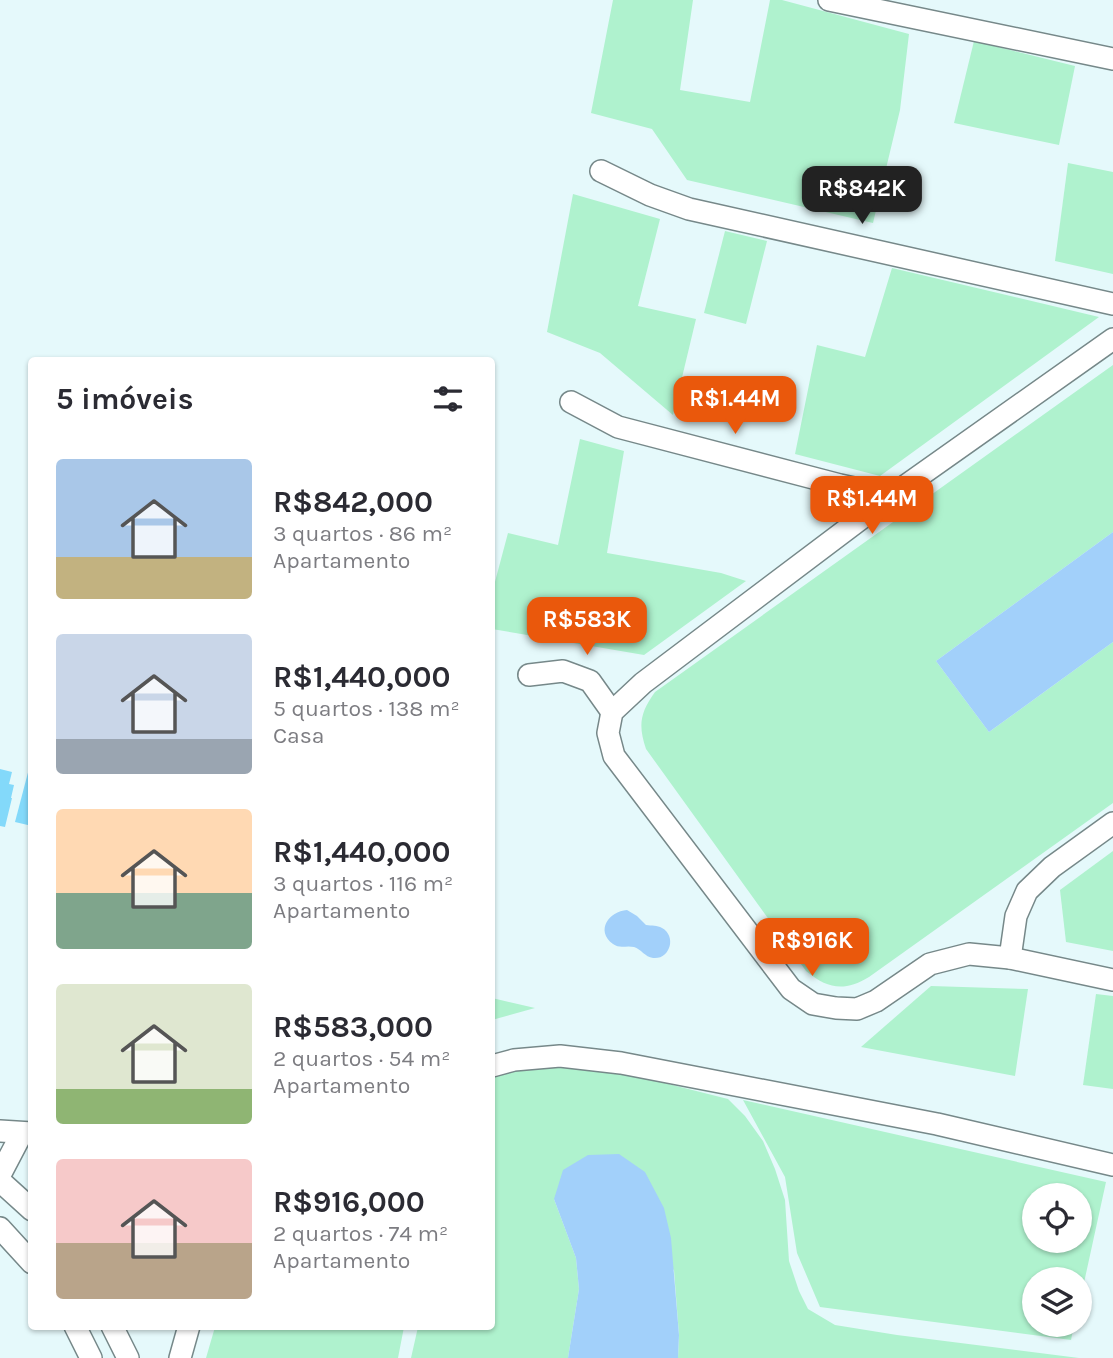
<!DOCTYPE html>
<html lang="pt">
<meta charset="utf-8">
<style>
:root{--surface:#fff;--page:#f2f2f3;--text:#2b2b33;--muted:#7c7c81;--accent:#ea580c}
body{margin:0;font-family:Karla,sans-serif;background:var(--page);color:var(--text);height:100vh;display:flex;flex-direction:column;font-size:26px;white-space:nowrap}
*{box-sizing:border-box;margin:0}
p{font-size:23px;color:var(--muted)}
.icon{flex:none;width:38px;height:38px;fill:none;stroke:currentColor;stroke-width:2;stroke-linecap:round;stroke-linejoin:round}
.map{position:relative;flex:1;overflow:hidden}
.drawer{position:absolute;left:28px;top:357px;width:467px;height:973px;display:flex;flex-direction:column;background:var(--surface);border-radius:7px;box-shadow:0 2px 5px #0004}
.drawer>*{flex:none}
.tools{position:absolute;left:1022px;top:1183px;display:grid;gap:14px}
.tools a{display:grid;place-items:center;width:70px;height:70px;border-radius:50%;background:var(--surface);box-shadow:0 2px 5px #0004;font-size:35px}
.price{position:absolute;translate:-50% -60px;padding:0 16px;border-radius:14px;background:var(--accent);color:#fff;font-size:23px;line-height:46px;filter:drop-shadow(0 2px 4px #0008)}
.price::after{content:'';position:absolute;left:50%;top:42px;width:21px;height:16px;margin-left:-10px;background:inherit;clip-path:polygon(0 0,100% 0,50% 100%)}
.price.on{background:#222;color:#fff}
ul{padding:0;list-style:none}
li{display:flex;align-items:center;gap:21px;height:175px;padding:0 28px}
li span{display:grid;place-items:center;flex:none;width:196px;height:140px;border-radius:7px;color:#555}
li>.icon{margin-inline-start:auto}
span .icon{width:84px;height:84px;fill:#fffc;stroke-width:1}
li b{font-size:30px}
h2{display:flex;justify-content:space-between;align-items:center;height:84px;padding:0 28px;font-size:30px}
.map>svg:first-child{display:block}
.green{fill:#aff2ce;fill-rule:evenodd}
.water{fill:#a2d0fa}
.building{fill:#83d9fa}
.lines{fill:none;stroke-linecap:round;stroke-linejoin:round}
.street-casing{stroke:#768889;stroke-width:24}
.street{stroke:#fff;stroke-width:21}
</style>
<div class="map">
<svg width="1113" height="1358" viewBox="0 0 1113 1358">
<rect width="100%" height="100%" fill="#e5f9fb"/>
<g class="green">
<path d="M613,0H693L680,90L750,102L770,0H782L909,34L900,110L873,223L687,180L652,129L591,113Z"/>
<path d="M974,41L1075,66L1059,145L954,123Z"/>
<path d="M1068,163L1113,172V274L1055,261Z"/>
<path d="M573,194L660,219L638,306L696,319L673,415L600,353L547,332Z"/>
<path d="M725,231L767,241L746,324L704,313Z"/>
<path d="M892,268L1099,317L880,476L795,454L817,345L865,357Z"/>
<path d="M1113,365V532L936,661L989,732L1113,642V803L869,977C844,992 828,989 806,971L646,749C638,725 640,713 655,692Z"/>
<path d="M580,439L624,451L607,553L721,573L746,581L644,655L492,629V593L508,533L558,545Z"/>
<path d="M1113,851V951L1066,942L1060,890Z"/>
<path d="M931,986L1028,989L1015,1076L861,1047Z"/>
<path d="M1096,994L1113,996V1089L1083,1085Z"/>
<path d="M492,998L535,1008L492,1020Z"/>
<path d="M557,1063L601,1067L728,1099L745,1116L763,1141L775,1169L785,1200L789,1261L799,1291L808,1309L835,1325L897,1335L1079,1358H678L679,1335L674,1270L554,1199L576,1258L579,1289L568,1358H411L418,1327L492,1326V1073Z"/>
<path d="M743,1100L1106,1182L1080,1301V1279H1034V1325H1074L1071,1340L820,1307L797,1253L785,1177ZM1034,1195H1080V1241H1034Z"/>
<path d="M215,1327V1326L404,1327L398,1358H206Z"/>
</g>
<g class="water">
<path d="M1113,532V642L989,732L936,661Z"/>
<path d="M627,910L637,916L646,925C652,926 657,925 662,928C677,936 670,960 653,958C645,957 641,949 634,947C626,945 620,949 613,944C595,931 609,911 627,910Z"/>
<path d="M619,1154L645,1172L664,1208L671,1238L679,1335L678,1358H568L579,1289L576,1258L554,1199L563,1170L588,1155Z"/>
</g>
<g class="building">
<path d="M31,761H32V826L15,822Z"/>
<path d="M0,769L12,772L9,784L14,785L11,798H12L5,827L0,826Z"/>
</g>
<g class="lines">
<defs>
<g id="street">
<path d="M829,0L1113,59"/>
<path d="M601,171L650,195L689,209L1113,304"/>
<path d="M1113,339L891,496L643,683L612,712L608,733L614,756L791,989L813,1004L836,1008L857,1009L876,1001L930,964L969,954L1010,958L1113,980"/>
<path d="M571,402L618,427L840,485L891,496"/>
<path d="M529,675L563,671L590,681L612,712"/>
<path d="M1010,958L1016,916L1027,891L1052,867L1113,823"/>
<path d="M492,1066L514,1060L560,1056L621,1063L937,1124L1113,1165"/>
<path d="M0,1131L32,1133"/>
<path d="M0,1175L22,1133"/>
<path d="M0,1181L32,1210"/>
<path d="M0,1228L32,1263"/>
<path d="M75,1326L91,1358"/>
<path d="M112,1326L128,1358"/>
<path d="M180,1358L189,1326"/>
</g>
</defs>
<use href="#street" class="street-casing"/>
<use href="#street" class="street"/>
</g>
</svg>
<div class="tools">
<a><svg class="icon" aria-label="locate" viewBox="0 0 24 24"><circle cx="12" cy="12" r="6"/><path d="M12 2v4M12 18v4M2 12h4M18 12h4"/></svg></a>
<a><svg class="icon" aria-label="layers" viewBox="0 0 24 24"><path d="M12 4l9 5-9 5-9-5zM3 14l9 5 9-5"/></svg></a>
</div>
<b class="price on" style="left:862px;top:226px">R$842K</b>
<b class="price" style="left:735px;top:436px">R$1.44M</b>
<b class="price" style="left:872px;top:536px">R$1.44M</b>
<b class="price" style="left:587px;top:657px">R$583K</b>
<b class="price" style="left:812px;top:978px">R$916K</b>
<section class="drawer">
<h2>5 imóveis<svg class="icon" aria-label="filters" viewBox="0 0 24 24"><path d="M4 7h16M4 17h16"/><circle cx="9" cy="7" r="2"/><circle cx="15" cy="17" r="2"/></svg></h2>
<ul>
<li><span style="background:linear-gradient(#a9c7e8 70%,#c2b280 0)"><svg class="icon" aria-label="home" viewBox="0 0 24 24"><path d="M3 11l9-7 9 7M6 9v11h12V9"/></svg></span><div><b>R$842,000</b><p>3 quartos · 86 m²</p><p>Apartamento</p></div></li>
<li><span style="background:linear-gradient(#c9d6e8 75%,#9aa5b1 0)"><svg class="icon" aria-label="home" viewBox="0 0 24 24"><path d="M3 11l9-7 9 7M6 9v11h12V9"/></svg></span><div><b>R$1,440,000</b><p>5 quartos · 138 m²</p><p>Casa</p></div></li>
<li><span style="background:linear-gradient(#ffd9b3 60%,#7fa58c 0)"><svg class="icon" aria-label="home" viewBox="0 0 24 24"><path d="M3 11l9-7 9 7M6 9v11h12V9"/></svg></span><div><b>R$1,440,000</b><p>3 quartos · 116 m²</p><p>Apartamento</p></div></li>
<li><span style="background:linear-gradient(#dfe7d0 75%,#8fb573 0)"><svg class="icon" aria-label="home" viewBox="0 0 24 24"><path d="M3 11l9-7 9 7M6 9v11h12V9"/></svg></span><div><b>R$583,000</b><p>2 quartos · 54 m²</p><p>Apartamento</p></div></li>
<li><span style="background:linear-gradient(#f6c9c9 60%,#b9a48a 0)"><svg class="icon" aria-label="home" viewBox="0 0 24 24"><path d="M3 11l9-7 9 7M6 9v11h12V9"/></svg></span><div><b>R$916,000</b><p>2 quartos · 74 m²</p><p>Apartamento</p></div></li>
</ul>
</section>
</div>
